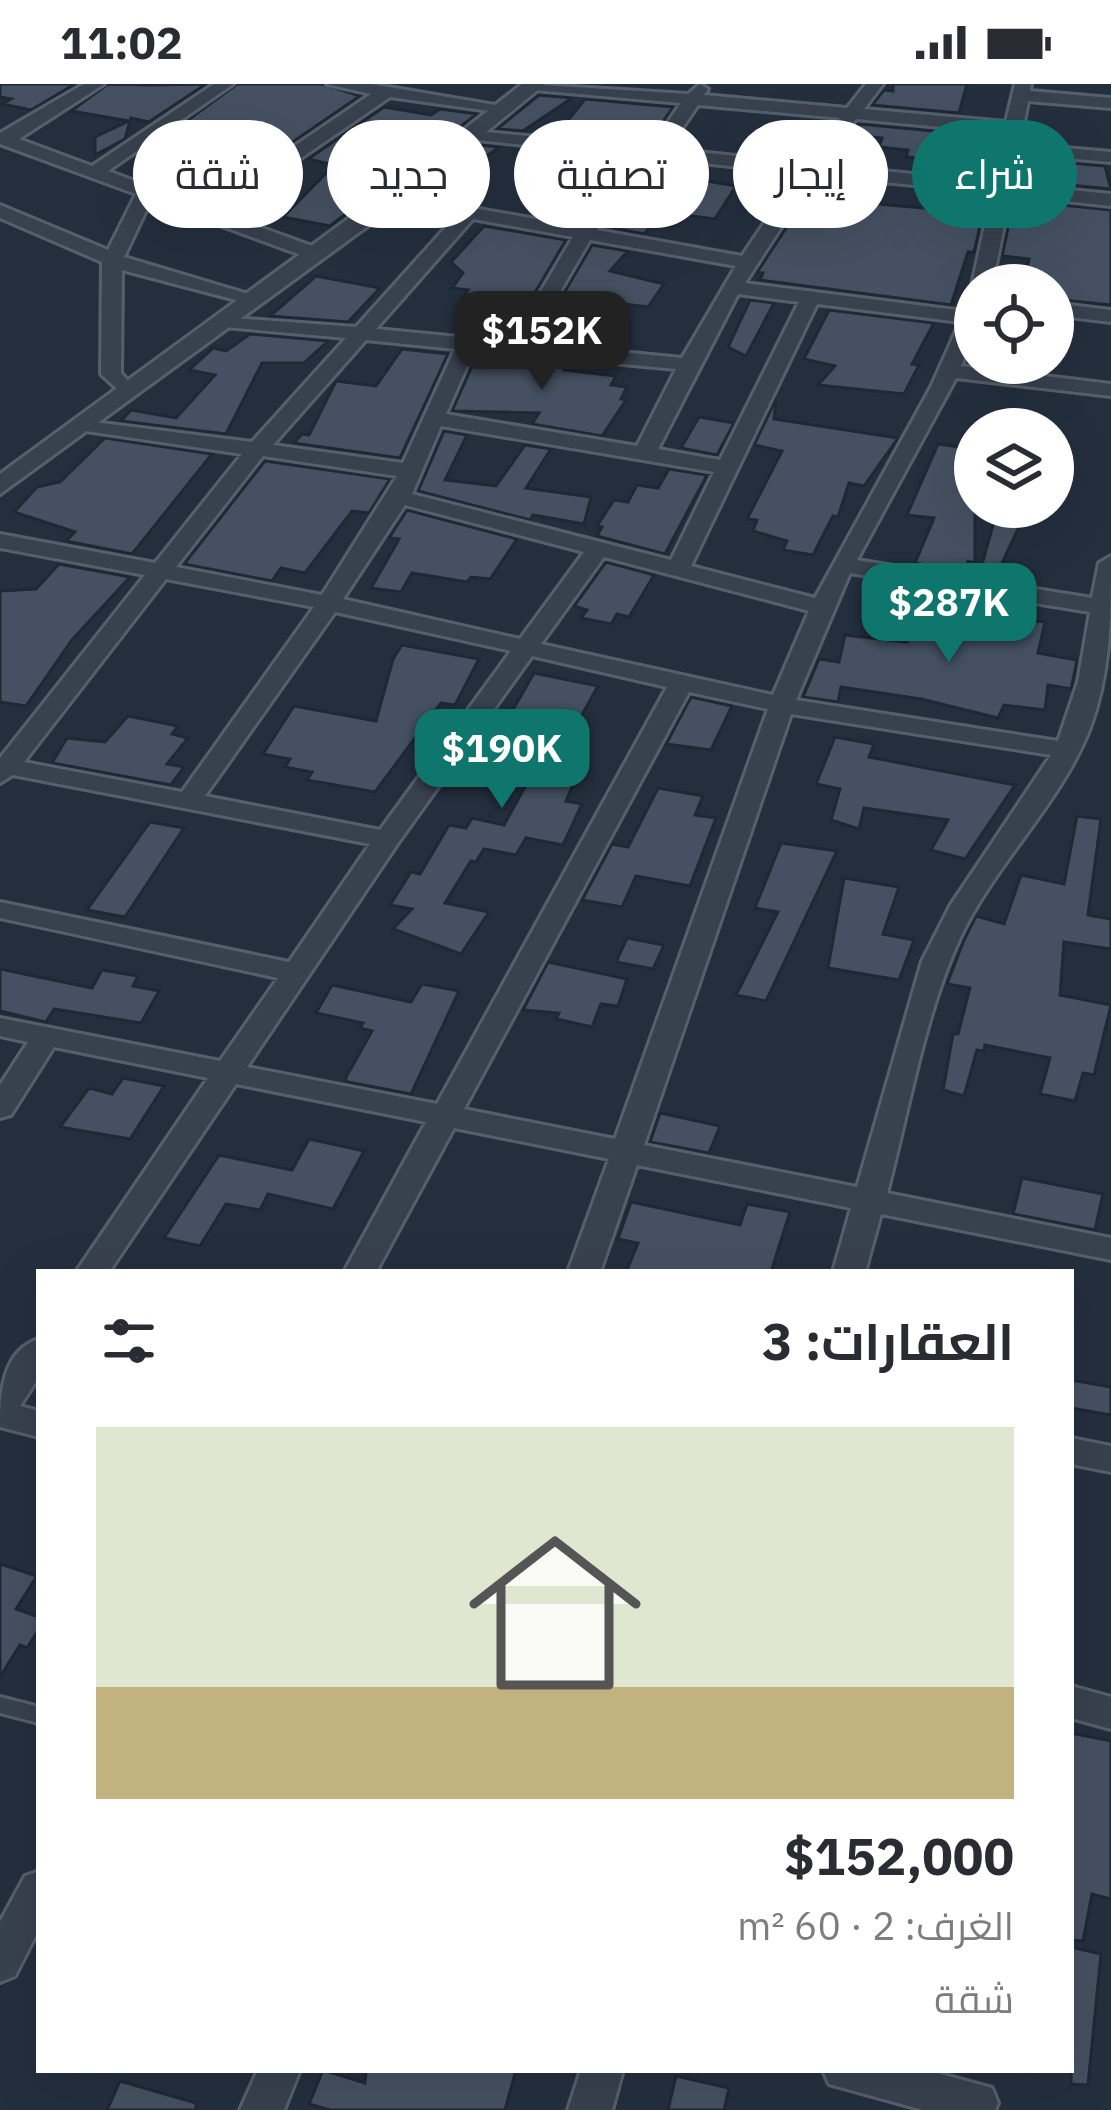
<!DOCTYPE html>
<html lang="ar">
<meta charset="utf-8">
<style>
:root{--surface:#fff;--page:#f7f7f7;--text:#2b2b33;--muted:#7c7c81;--accent:#0f766e}
body{margin:0;font-family:"IBM Plex Sans",Cairo,sans-serif;background:var(--page);color:var(--text);direction:rtl;height:100vh;display:flex;flex-direction:column;font-size:45px;white-space:nowrap}
*{box-sizing:border-box;margin:0}
p{font-size:39px;color:var(--muted)}
.icon{flex:none;width:66px;height:66px;fill:none;stroke:currentColor;stroke-width:2;stroke-linecap:round;stroke-linejoin:round}
.map{position:relative;flex:1;overflow:hidden;direction:ltr}
.drawer{position:absolute;left:36px;top:1185px;width:1038px;height:804px;display:flex;flex-direction:column;background:var(--surface);border-radius:0px;box-shadow:0 12px 48px #0002;direction:rtl}
.drawer>*{flex:none}
.guide{position:absolute;left:36px;top:36px;width:1041px;height:108px;direction:rtl;display:flex;gap:24px}
.buttons{position:absolute;left:954px;top:180px;display:grid;gap:24px}
.buttons a{display:grid;place-items:center;width:120px;height:120px;border-radius:50%;background:var(--surface);box-shadow:0 12px 48px #0002;font-size:60px}
.price{position:absolute;translate:-50% -102px;padding:0 27px;border-radius:24px;background:var(--accent);color:#fff;font-size:39px;line-height:78px;filter:drop-shadow(0 3px 6px #0008)}
.price::after{content:'';position:absolute;left:50%;top:72px;width:36px;height:27px;margin-left:-18px;background:inherit;clip-path:polygon(0 0,100% 0,50% 100%)}
.price.current{background:#222;color:#fff}
ul{padding:0;list-style:none}
li{display:grid;align-content:center;gap:24px;height:636px;padding:0 60px}
li span{display:grid;place-items:center;height:372px;border-radius:0px;color:#555}
li>.icon{margin-inline-start:auto}
span .icon{width:216px;height:216px;fill:#fffc;stroke-width:1}
li b{font-size:51px}
h2{display:flex;justify-content:space-between;align-items:center;height:144px;padding:0 60px;font-size:51px}
.tag{padding:0 42px;border-radius:54px;background:var(--surface);box-shadow:0 12px 48px #0002;font-size:42px;line-height:108px}
.tag.current{background:var(--accent);color:#fff}
.status{display:flex;justify-content:space-between;align-items:center;height:84px;padding:0 60px;background:var(--surface);direction:ltr}
.status svg{height:33px;fill:currentColor}
.map>svg:first-child{display:block}
.building{fill:#455162;stroke:#1f2835;stroke-width:3}
.lines{fill:none;stroke-linecap:round;stroke-linejoin:round}
.service-casing{stroke:#565f6c;stroke-width:6}
.minor-casing{stroke:#565f6c;stroke-width:6}
.tertiary-casing{stroke:#565f6c;stroke-width:6}
.service{fill:#38414e;fill-rule:evenodd}
.minor{fill:#38414e;fill-rule:evenodd}
.tertiary{fill:#38414e;fill-rule:evenodd}
</style>
<div class="status"><b>11:02</b><svg viewBox="0 0 49 12"><path d="M0 12V9h3v3zM5 12V6h3v6zM10 12V3h3v9zM15 12V0h3v12zM26 1h20v11H26zM47 4h2v5h-2z"/></svg></div>
<div class="map">
<svg width="1111" height="2026" viewBox="0 0 1111 2026">
<rect width="100%" height="100%" fill="#242f3e"/>
<g class="building">
<path d="M0,0H75L31,26L2,20L11,15L0,13Z"/>
<path d="M108,0L151,1L206,0L149,38L131,34L125,55L95,71V53L129,37L71,27Z"/>
<path d="M237,0H323L360,12L278,68L177,44Z"/>
<path d="M893,0H967L959,29L872,21L884,6L893,7Z"/>
<path d="M539,11L572,14L523,47L497,45Z"/>
<path d="M585,15L673,23L649,58L557,50Z"/>
<path d="M384,23L431,31L440,25L477,30L330,142L283,133L334,81L308,75Z"/>
<path d="M859,40L966,50L957,77L906,73L908,66L879,63L882,54L854,51Z"/>
<path d="M478,61L500,63L436,106L425,104Z"/>
<path d="M572,71L627,77L603,107L552,102Z"/>
<path d="M1047,77L1105,82L1111,105L1017,96L1025,85L1044,87Z"/>
<path d="M655,79L667,80L660,89L736,102L715,135L684,131L679,141L650,143L644,150L614,144L644,112L631,110Z"/>
<path d="M806,114L983,129L974,168H968L951,221L760,196L763,189L757,188Z"/>
<path d="M1014,116L1111,126V221L1053,215V201H1022L1029,175L1002,172Z"/>
<path d="M484,142L566,156L509,253L466,249L476,223L458,221L468,206L452,204L463,189L451,178Z"/>
<path d="M592,161L628,167L610,187L664,200L648,223L608,218L582,260L537,255Z"/>
<path d="M316,192L380,204L348,238L270,232Z"/>
<path d="M750,216L774,219L746,272L728,263Z"/>
<path d="M829,226L934,239L912,280L919,281L904,310L818,301L835,282L804,275Z"/>
<path d="M250,250L328,257L304,279H262L226,350L121,337L131,326L176,334L215,291L189,286L213,264L226,267Z"/>
<path d="M402,265L448,270L400,374L294,359L302,350L309,351L336,297L376,302Z"/>
<path d="M477,271L569,279L564,286L616,292L611,301L627,303L621,315L626,316L602,352L532,340L539,329L452,327Z"/>
<path d="M776,315L774,335L898,354L864,402L849,399L838,433L833,432L813,471L783,466L787,457L753,447L757,436L747,435L782,367L754,361Z"/>
<path d="M699,333L734,339L717,371L681,364Z"/>
<path d="M444,347L467,351L445,396L496,402L525,361L551,365L526,404L591,413L584,440L533,431L530,436L418,407Z"/>
<path d="M105,354L212,370L132,470L66,457L75,448L14,428L37,403L60,398Z"/>
<path d="M938,360L975,365V479L968,477L965,489L915,479L934,434L907,431Z"/>
<path d="M265,377L390,395L369,429L352,427L305,489L281,484L272,497L184,480Z"/>
<path d="M669,385L707,391L665,470L597,452L602,443L597,442L614,416L628,418L637,401L658,404Z"/>
<path d="M998,423L1026,428L995,494L979,491Z"/>
<path d="M407,426L517,455L490,495L471,493L467,498L412,489L401,508L371,504L399,455L389,454Z"/>
<path d="M606,478L654,491L629,533L617,530L611,540L581,534L587,526L574,522Z"/>
<path d="M59,480L130,493L72,556L26,622L0,618V507L36,505Z"/>
<path d="M935,507L960,511L953,541L1007,549L1010,534L1045,538L1038,569L1077,576L1071,605L1048,601L1045,626L1004,621L998,634L921,615L841,603L838,618L803,613L819,575L839,578L845,551L907,558L909,542L926,544Z"/>
<path d="M402,561L479,575L455,621L441,619L375,708L307,696L312,688L285,683L290,675L263,670L294,622L376,637L393,575Z"/>
<path d="M534,589L598,602L573,647L558,645L552,684L578,689L566,717L582,720L563,761L526,754L516,771L484,765L476,778L471,777L445,819L489,828L461,870L393,845L412,825L390,821L411,788L420,790L449,741L466,744L472,734L504,741L528,697L477,688Z"/>
<path d="M691,613L732,622L711,666L666,660Z"/>
<path d="M128,632L178,642L172,650L188,654L167,680L184,683L171,701L52,679L67,654L105,658Z"/>
<path d="M835,653L874,660L869,673L1015,701L965,775L931,766L948,736L864,724L859,745L831,736L840,705L816,700Z"/>
<path d="M658,704L703,712L695,731L716,734L690,802L636,792L622,823L582,816L612,760L628,763Z"/>
<path d="M1077,732L1101,735L1088,831L1111,835V865L1064,858L1060,911L1111,921L1094,991L1083,989L1075,1017L1040,1010L1050,974L985,961L984,967L977,966L964,1012L943,1006L953,950H958L970,904L947,900L964,856L976,832L1004,840L1021,791L1064,800Z"/>
<path d="M150,738L184,744L125,833L87,826Z"/>
<path d="M781,759L837,767L766,917L736,911L778,828L755,824Z"/>
<path d="M844,794L899,803L883,850L914,856L899,896L828,884Z"/>
<path d="M627,854L664,861L653,885L616,878Z"/>
<path d="M548,878L627,895L618,922L601,920L592,943L556,935L559,929L523,926Z"/>
<path d="M0,885L92,904L102,886L138,892L133,902L159,907L141,939L54,925L46,938L0,927Z"/>
<path d="M422,900L459,907L411,1010L348,998L345,995L372,947L360,944L363,939L316,929L332,901L411,918Z"/>
<path d="M123,994L164,1002L130,1055L60,1043L89,1004L112,1010Z"/>
<path d="M660,1029L720,1042L709,1069L650,1058Z"/>
<path d="M309,1055L364,1067L333,1125L268,1110L260,1126L226,1120L200,1162L164,1154L219,1071L292,1086Z"/>
<path d="M1022,1094L1103,1110L1095,1146L1013,1130Z"/>
<path d="M631,1118L740,1141L747,1120L790,1128L771,1188H626L638,1159L618,1155Z"/>
<path d="M1071,1296L1111,1303V1331L1071,1324Z"/>
<path d="M0,1480L37,1492L16,1525L39,1533V1545L27,1564L20,1561L0,1593Z"/>
<path d="M1071,1649L1111,1657V1815L1092,1810L1083,1857L1071,1856Z"/>
<path d="M1071,1863L1101,1870L1088,2001L1071,2000Z"/>
<path d="M323,1986L365,1999L366,1986H516L505,2026H330L309,2020Z"/>
<path d="M676,1992L729,2004L724,2026H668Z"/>
<path d="M120,1997L196,2019V2026H107Z"/>
</g>
<g class="lines">
<defs>
<path id="service" d="M0,1613L39,1623V1639L0,1629Z"/>
<g id="minor">
<path d="M84,0H104L19,55L92,82L214,0H233L108,87L205,123L371,10L327,0H371L513,24L504,29L390,13L221,129L323,166V174H309L151,116L124,173L265,215L255,221L122,186L121,289L138,309L128,315L101,290L102,178L0,134V121L108,166L136,110L0,60V49Z"/>
<path d="M526,0L688,10L700,0L708,5L704,11L847,24L866,0H883L864,25L1006,38L1015,0H1031L1030,7L1111,14V24L1028,17L1020,60L1111,68V78L1018,70L1012,100L1111,110V122L1010,111L992,201H975V205L972,201L992,109L815,91L745,199L964,227L975,219V250L961,282L1111,300V312L956,294L857,476L1092,514L1099,479L1111,472C1111,530 1111,588 1090,644C1060,721 995,779 960,854C924,932 909,1026 887,1109L1111,1154V1176L881,1130L865,1188H833L851,1124L637,1081L600,1188H568L609,1075L454,1044L376,1188H344L426,1038L236,1000L109,1188H76L208,994L54,963L11,1031L0,1034V1001L28,958L0,952V934L220,977L278,894L0,834V818L289,878L370,760L13,691L0,699V674L145,491L0,464V450L155,479L242,370L86,347L75,341L78,336L252,358L346,254L225,243L215,237L218,233L356,243L456,132L383,119L381,115L390,109L580,143L636,73L468,55L459,50L462,46L651,63L681,19L534,6ZM698,21L840,34L805,79L668,65ZM856,35L1004,49L994,98L822,81ZM653,74L798,89L742,172L597,146ZM473,135L573,153L511,258L376,245ZM590,156L736,182L682,274L530,259ZM738,210L799,218L720,376L658,365ZM817,220L960,238L931,303L815,514L691,482ZM366,256L455,265L403,379L273,361ZM474,266L676,285L637,362L446,330ZM441,342L714,388L671,476L412,410ZM263,372L397,392L322,511L176,483ZM405,421L584,468L520,555L343,515ZM604,473L809,527L773,611L541,560ZM850,489L1090,528L1078,598L1058,657L796,616ZM166,495L314,523L182,708L24,678ZM335,528L511,567L380,746L205,712ZM532,572L667,603L437,1020L247,983L398,759ZM689,608L768,625L615,1055L464,1025ZM791,630L1051,671L950,822L922,877L857,1103L644,1061Z"/>
<path d="M1053,219L1111,226V238L1053,231Z"/>
<path d="M39,1255V1293L20,1322L39,1327V1353L0,1343C0,1311 2,1266 39,1255Z"/>
<path d="M1071,1354L1111,1362V1388L1071,1380Z"/>
<path d="M1071,1602L1111,1613V1645L1071,1634Z"/>
<path d="M39,1787V1845L15,1892L0,1898V1838L25,1792Z"/>
<path d="M258,1986H300L284,2026H240Z"/>
<path d="M581,1986H623L612,2026H568Z"/>
<path d="M823,1986H926L992,2004L998,2019L995,2026H923L829,2000Z"/>
</g>
<path id="tertiary" d="M522,0H545L398,120L0,410V390L382,110Z"/>
</defs>
<use href="#service" class="service-casing"/>
<use href="#minor" class="minor-casing"/>
<use href="#tertiary" class="tertiary-casing"/>
<use href="#service" class="service"/>
<use href="#minor" class="minor"/>
<use href="#tertiary" class="tertiary"/>
</g>
</svg>
<div class="buttons">
<a><svg class="icon" aria-label="locate" viewBox="0 0 24 24"><circle cx="12" cy="12" r="6"/><path d="M12 2v4M12 18v4M2 12h4M18 12h4"/></svg></a>
<a><svg class="icon" aria-label="layers" viewBox="0 0 24 24"><path d="M12 4l9 5-9 5-9-5zM3 14l9 5 9-5"/></svg></a>
</div>
<b class="price current" style="left:542px;top:309px">$152K</b>
<b class="price" style="left:949px;top:581px">$287K</b>
<b class="price" style="left:502px;top:727px">$190K</b>
<div class="guide">
<a class="tag current">شراء</a>
<a class="tag">إيجار</a>
<a class="tag">تصفية</a>
<a class="tag">جديد</a>
<a class="tag">شقة</a>
</div>
<section class="drawer">
<h2>العقارات: 3<svg class="icon" aria-label="filters" viewBox="0 0 24 24"><path d="M4 7h16M4 17h16"/><circle cx="9" cy="7" r="2"/><circle cx="15" cy="17" r="2"/></svg></h2>
<ul>
<li><span style="background:linear-gradient(#dfe7d0 70%,#c2b280 0)"><svg class="icon" aria-label="home" viewBox="0 0 24 24"><path d="M3 11l9-7 9 7M6 9v11h12V9"/></svg></span><div><b>$152,000</b><p>الغرف: 2 · 60 m²</p><p>شقة</p></div></li>
</ul>
</section>
</div>
